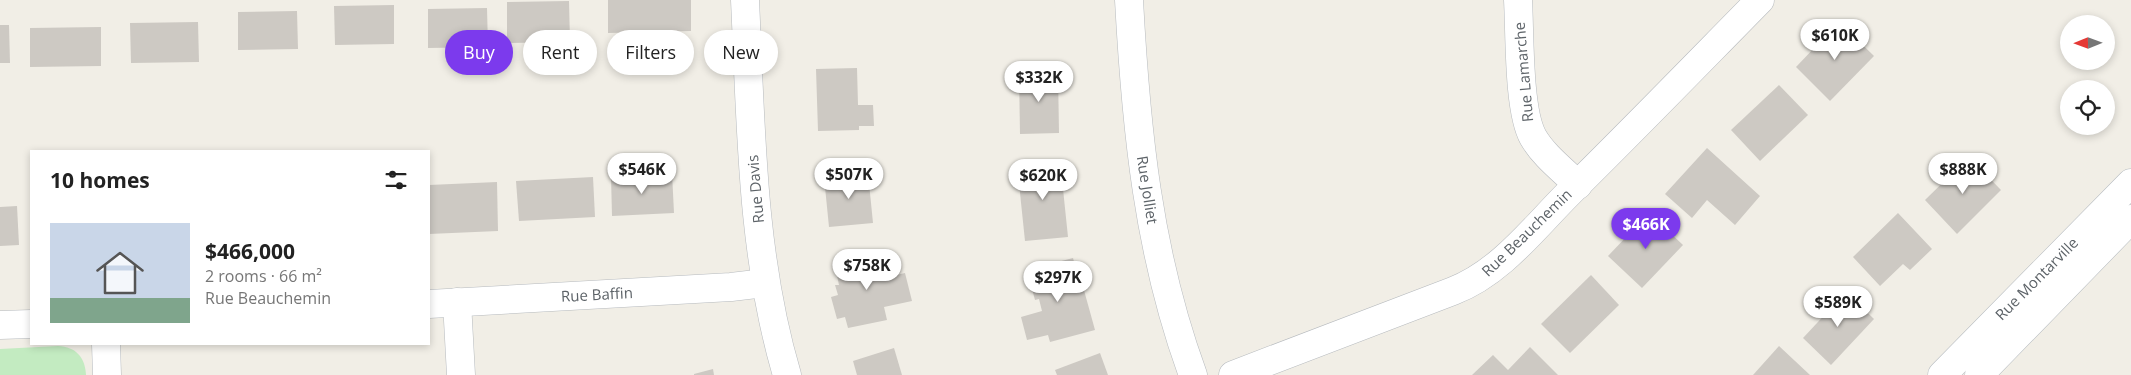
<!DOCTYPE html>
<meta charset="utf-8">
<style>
:root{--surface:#fff;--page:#f6f6f6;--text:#222;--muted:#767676;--line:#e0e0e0;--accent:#7c3aed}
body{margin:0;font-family:"Open Sans",sans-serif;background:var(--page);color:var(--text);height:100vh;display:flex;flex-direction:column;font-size:19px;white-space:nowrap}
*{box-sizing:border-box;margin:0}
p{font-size:16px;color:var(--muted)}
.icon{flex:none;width:28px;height:28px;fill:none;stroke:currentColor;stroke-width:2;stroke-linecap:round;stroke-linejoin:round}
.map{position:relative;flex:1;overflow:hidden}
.panel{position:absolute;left:30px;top:150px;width:400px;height:195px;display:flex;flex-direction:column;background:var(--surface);border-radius:0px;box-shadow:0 2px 8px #0003}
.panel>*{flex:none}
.hud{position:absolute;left:445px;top:30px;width:475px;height:45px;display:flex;gap:10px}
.needle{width:32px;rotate:269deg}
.tools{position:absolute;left:2060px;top:15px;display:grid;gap:10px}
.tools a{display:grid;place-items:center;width:55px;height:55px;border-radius:50%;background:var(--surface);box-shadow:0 2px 8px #0003;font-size:25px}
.price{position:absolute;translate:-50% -42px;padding:0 11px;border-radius:18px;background:#fff;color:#222;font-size:16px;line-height:32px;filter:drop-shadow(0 1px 2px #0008)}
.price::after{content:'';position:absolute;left:50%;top:30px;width:15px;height:11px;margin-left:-8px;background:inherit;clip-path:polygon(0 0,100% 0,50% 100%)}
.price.on{background:var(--accent);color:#fff}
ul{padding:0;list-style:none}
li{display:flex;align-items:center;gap:15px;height:125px;padding:0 20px}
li+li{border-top:1px solid var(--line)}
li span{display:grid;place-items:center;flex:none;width:140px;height:100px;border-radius:0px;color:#555}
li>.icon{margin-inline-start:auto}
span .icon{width:60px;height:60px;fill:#fffc;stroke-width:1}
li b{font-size:21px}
h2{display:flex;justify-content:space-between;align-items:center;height:60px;padding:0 20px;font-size:21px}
.pill{padding:0 18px;border-radius:22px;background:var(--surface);box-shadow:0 2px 8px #0003;font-size:18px;line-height:45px}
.pill.on{background:var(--accent);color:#fff}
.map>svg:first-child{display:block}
.green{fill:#c3ebc1}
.building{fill:#cdc9c3}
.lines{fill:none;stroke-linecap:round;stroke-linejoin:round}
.street-casing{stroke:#b6babe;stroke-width:29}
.secondary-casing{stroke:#b7bcc1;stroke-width:29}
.street{stroke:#fff;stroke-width:28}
.secondary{stroke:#fff;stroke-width:28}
.labels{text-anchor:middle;stroke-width:4;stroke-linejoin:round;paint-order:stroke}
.street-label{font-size:15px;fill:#5d6368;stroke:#fff}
</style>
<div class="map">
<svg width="2131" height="375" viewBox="0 0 2131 375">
<rect width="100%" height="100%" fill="#f1eee6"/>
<path class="green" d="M58,346C76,347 85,357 86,375H0V349Z"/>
<g class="building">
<path d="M608,0H691V31L608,33Z"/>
<path d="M569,1L570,42L507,43V2Z"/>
<path d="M394,5V44L335,45L334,6Z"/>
<path d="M487,8L488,47L428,48V9Z"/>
<path d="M297,11L298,49L238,50V12Z"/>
<path d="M198,22L199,62L131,63L130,23Z"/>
<path d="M1839,22L1874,56L1830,101L1796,67Z"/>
<path d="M0,25H9L10,63H0Z"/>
<path d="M101,27V66L30,67V28Z"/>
<path d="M857,68L858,105H873L874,126H859V130L818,131L816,69Z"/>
<path d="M1019,73H1058L1059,133L1020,134Z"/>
<path d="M1779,85L1808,115L1760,161L1731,130Z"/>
<path d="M1707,148L1760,196L1735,225L1707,200L1692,218L1665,194Z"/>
<path d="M1969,157L2001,190L1957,234L1925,200Z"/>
<path d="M1060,160L1068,237L1025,241L1017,164Z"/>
<path d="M672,173L674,213L612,216L611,176Z"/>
<path d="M868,173L873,223L829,227L824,177Z"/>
<path d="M593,177L595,217L519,221L516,181Z"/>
<path d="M497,182L498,231L429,234V185Z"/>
<path d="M17,206L19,245L0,246V207Z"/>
<path d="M1649,213L1683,245L1642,288L1608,256Z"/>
<path d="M1898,213L1932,249L1910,270L1903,264L1880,286L1853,257Z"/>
<path d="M877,253L883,278L905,273L912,301L884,307L887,320L848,328L845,317L837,319L831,297L838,295L835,285H839L834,262Z"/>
<path d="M1073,258L1080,284L1082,283L1095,330L1050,342L1048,335L1027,340L1021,317L1042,311L1039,299L1035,300L1027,270Z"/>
<path d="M1591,275L1619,305L1570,353L1541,324Z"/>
<path d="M1846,292L1874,319L1831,365L1803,338Z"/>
<path d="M1779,346L1810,375H1753Z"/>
<path d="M1530,347L1558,375H1472L1493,355L1508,370Z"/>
<path d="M894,348L902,375H857L853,361Z"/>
<path d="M1100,353L1108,375H1057L1055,370Z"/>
<path d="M713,369L714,375H694V374Z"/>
</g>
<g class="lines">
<defs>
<g id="street">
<path d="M745,0C751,125 751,254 787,375"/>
<path d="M1129,0C1136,129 1148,253 1193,375"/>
<path d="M1518,0C1520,33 1518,110 1533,137C1544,156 1563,170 1578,185"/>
<path d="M457,302L461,375"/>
<path d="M429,304L731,287L765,283"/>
<path d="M0,325L31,324"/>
<path d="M106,344L107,375"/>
<path d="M1233,375L1453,291C1500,273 1533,229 1568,194C1633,130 1696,65 1760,0"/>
</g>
<g id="secondary">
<path d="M1942,375L2131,183"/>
<path d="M1979,375L2131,219"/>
</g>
</defs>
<use href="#street" class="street-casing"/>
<use href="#secondary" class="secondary-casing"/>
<use href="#street" class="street"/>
<use href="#secondary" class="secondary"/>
</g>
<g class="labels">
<g class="street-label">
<text transform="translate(1524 72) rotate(-95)" y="5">Rue Lamarche</text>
<text transform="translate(756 189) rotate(-95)" y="5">Rue Davis</text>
<text transform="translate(1147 190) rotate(81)" y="5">Rue Jolliet</text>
<text transform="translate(1527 233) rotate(-44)" y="5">Rue Beauchemin</text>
<text transform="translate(2037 279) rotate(-45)" y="5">Rue Montarville</text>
<text transform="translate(597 295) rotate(-3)" y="5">Rue Baffin</text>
</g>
</g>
</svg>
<div class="tools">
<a><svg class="needle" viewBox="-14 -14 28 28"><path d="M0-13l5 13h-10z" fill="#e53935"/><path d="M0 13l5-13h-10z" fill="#767676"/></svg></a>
<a><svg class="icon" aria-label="locate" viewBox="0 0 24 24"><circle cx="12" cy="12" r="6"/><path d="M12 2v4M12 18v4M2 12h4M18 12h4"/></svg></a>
</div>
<b class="price" style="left:1835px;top:61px">$610K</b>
<b class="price" style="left:1039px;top:103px">$332K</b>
<b class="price" style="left:642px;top:195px">$546K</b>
<b class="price" style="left:1963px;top:195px">$888K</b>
<b class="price" style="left:849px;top:200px">$507K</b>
<b class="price" style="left:1043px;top:201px">$620K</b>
<b class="price on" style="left:1646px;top:250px">$466K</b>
<b class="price" style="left:867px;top:291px">$758K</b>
<b class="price" style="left:1058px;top:303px">$297K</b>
<b class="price" style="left:1838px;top:328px">$589K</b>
<div class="hud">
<a class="pill on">Buy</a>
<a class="pill">Rent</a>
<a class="pill">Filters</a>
<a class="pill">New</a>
</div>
<section class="panel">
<h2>10 homes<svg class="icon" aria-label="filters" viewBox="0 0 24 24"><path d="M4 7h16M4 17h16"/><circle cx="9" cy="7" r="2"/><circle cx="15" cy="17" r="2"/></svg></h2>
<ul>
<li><span style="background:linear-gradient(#c9d6e8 75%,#7fa58c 0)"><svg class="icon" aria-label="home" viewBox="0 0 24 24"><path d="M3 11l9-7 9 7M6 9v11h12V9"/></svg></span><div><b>$466,000</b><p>2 rooms · 66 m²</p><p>Rue Beauchemin</p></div></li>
</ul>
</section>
</div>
